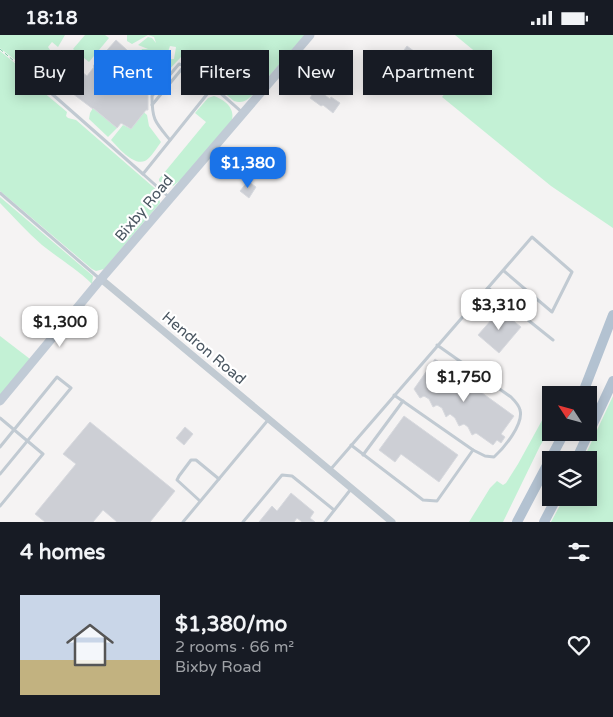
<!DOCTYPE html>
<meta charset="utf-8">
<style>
:root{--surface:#171b24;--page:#20242c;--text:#f1f3f6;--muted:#9ea1a6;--accent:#1a73e8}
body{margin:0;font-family:"Varela Round",sans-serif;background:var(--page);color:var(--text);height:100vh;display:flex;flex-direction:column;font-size:19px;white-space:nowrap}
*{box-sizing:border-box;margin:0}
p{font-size:16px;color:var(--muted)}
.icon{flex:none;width:28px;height:28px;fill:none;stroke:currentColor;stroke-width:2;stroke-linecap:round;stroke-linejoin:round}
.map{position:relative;height:487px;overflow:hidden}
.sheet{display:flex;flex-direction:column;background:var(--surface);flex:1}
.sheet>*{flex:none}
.banner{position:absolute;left:15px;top:15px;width:584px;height:45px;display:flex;gap:10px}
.needle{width:32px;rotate:306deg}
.fabs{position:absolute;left:542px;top:351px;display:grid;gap:10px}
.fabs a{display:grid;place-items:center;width:55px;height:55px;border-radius:0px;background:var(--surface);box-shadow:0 2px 12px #0003;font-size:25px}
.price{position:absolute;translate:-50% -42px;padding:0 11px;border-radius:10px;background:#fff;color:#222;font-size:16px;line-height:32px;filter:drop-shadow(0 1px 2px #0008)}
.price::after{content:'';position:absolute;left:50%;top:30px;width:15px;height:11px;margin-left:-8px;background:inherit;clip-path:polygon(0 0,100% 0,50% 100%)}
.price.selected{background:var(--accent);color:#fff}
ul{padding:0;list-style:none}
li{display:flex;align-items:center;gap:15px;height:125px;padding:0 20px}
li span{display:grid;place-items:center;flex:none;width:140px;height:100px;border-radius:0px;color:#555}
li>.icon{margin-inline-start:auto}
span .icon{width:60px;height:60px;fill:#fffc;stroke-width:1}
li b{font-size:21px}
h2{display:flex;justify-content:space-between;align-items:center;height:60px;padding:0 20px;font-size:21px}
.chip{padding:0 18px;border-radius:0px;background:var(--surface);box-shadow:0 2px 12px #0003;font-size:18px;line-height:45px}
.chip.selected{background:var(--accent);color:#fff}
.status{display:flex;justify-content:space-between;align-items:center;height:35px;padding:0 25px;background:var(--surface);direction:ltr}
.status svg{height:14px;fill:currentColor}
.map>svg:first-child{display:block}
.green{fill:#c3f1d5}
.building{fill:#cdcfd5;stroke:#d7d9de}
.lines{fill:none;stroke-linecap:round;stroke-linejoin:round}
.path{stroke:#7ad0a6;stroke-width:1;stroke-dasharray:4 2.5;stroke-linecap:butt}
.lane{stroke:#c1cad2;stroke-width:3}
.street{stroke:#c1cad2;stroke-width:7}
.secondary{stroke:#c1cbd6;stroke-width:9}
.primary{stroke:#b3c2d1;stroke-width:10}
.labels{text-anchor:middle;stroke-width:4.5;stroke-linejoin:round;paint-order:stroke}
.street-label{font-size:15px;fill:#4a5661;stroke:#fff}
</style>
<div class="status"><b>18:18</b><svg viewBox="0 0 49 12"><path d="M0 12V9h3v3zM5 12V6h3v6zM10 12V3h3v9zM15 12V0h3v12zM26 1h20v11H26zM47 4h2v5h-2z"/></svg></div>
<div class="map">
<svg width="613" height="487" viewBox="0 0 613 487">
<rect width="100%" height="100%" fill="#f5f3f3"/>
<g class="green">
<path d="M0,0H65L58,12L52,7L48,12L50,15L43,29L34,40L0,13Z"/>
<path d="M85,0H105L109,3L89,27L73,14Z"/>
<path d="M127,0H305L255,57C249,64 244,69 234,66L181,22L163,41L159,33L171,24H174L176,12L170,11L168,17H156L164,21L165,25L159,28L154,27L152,23L150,28L144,25L140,18L142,14H148L138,10L148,2L152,3L156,8L154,2L148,0L132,9L127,6Z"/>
<path d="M455,0H613V193L551,151L442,62L478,19Z"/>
<path d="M0,16L32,42L30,46L67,77L66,81L68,83L76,85L159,157L160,168L104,234L96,236L92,234L0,156Z"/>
<path d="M214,61C225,65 235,73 232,85L182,144L173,151H165L159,146V144L206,87L195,78L208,63Z"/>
<path d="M93,73L117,93L108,102L89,84L90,78Z"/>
<path d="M140,74L147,80L149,91L161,107C157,112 151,123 145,126C133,131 118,112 111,105L123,90L131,94L142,80Z"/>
<path d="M0,162L93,241L92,249C77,234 58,223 42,210C27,197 14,182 0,168Z"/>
<path d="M0,301L30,324L0,360Z"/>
<path d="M613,361V487H551L564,463L589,462V425H583Z"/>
<path d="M551,369V393L540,411L503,487H469L490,453L497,446L503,450L506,448L518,429Z"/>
</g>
<g class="building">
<path d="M116,5L159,44L148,59V75H146L131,94L121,88L117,93L93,73V74L64,52L75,39L78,41L82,37L87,41L94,32L93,31Z"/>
<path d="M407,11L415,17L403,32L396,26Z"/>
<path d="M313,51L330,64L331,62L340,68L333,78L323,70L321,71L310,63L312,60L308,57Z"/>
<path d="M248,146L256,152L249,163L240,156Z"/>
<path d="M500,275L521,292L499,318L478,300Z"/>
<path d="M435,324L514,381L501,399L505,402L501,408L497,405L493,410L476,398L472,400L468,392L464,389L459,391L455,383L450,379L446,382L442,373L437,370L433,372L429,364L424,361L420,363L414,354Z"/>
<path d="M404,381L458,420L439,447L401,419L395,427L379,415Z"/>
<path d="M90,387L175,456L150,487H117L103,475L93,487H45L35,479L76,429L63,419Z"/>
<path d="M185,392L193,399L184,410L176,403Z"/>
<path d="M291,458L314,477L310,483L315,487H302L297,483L294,487H259L272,471L277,476Z"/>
</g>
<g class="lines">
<path class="path" d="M0,14L28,38"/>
<g class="lane">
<path d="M71,18L43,51L143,139"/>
<path d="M33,42L43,51"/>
<path d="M152,70L185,30"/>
<path d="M170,105C155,87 152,85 152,61L179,29C194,33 229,66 243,78"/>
<path d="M0,158L100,244"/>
<path d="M170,163L143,139L212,53"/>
<path d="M488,253L553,305"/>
<path d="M437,310L511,362C515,366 519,370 520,375C524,389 504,413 494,422L485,421L473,415"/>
<path d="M0,383L43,419L0,471"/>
<path d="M351,410L423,465L437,466L473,415L394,360"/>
<path d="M0,412L57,342L71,353L0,439"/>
<path d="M363,420L403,366"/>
<path d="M330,435L532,202L572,237L552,277L504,236"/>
<path d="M200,466L177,445L179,441L191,425H196L219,444"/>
<path d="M183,487L268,385"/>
<path d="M243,487L282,440L292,441L334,475"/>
<path d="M325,487L351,454"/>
</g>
<path class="street" d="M101,244L392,487"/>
<path class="secondary" d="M0,366L101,244L310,0"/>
<g class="primary">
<path d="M582,360L613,280"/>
<path d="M576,425L613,346"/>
<path d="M517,487L564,398"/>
<path d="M544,487L557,462"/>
</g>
</g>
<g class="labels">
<g class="street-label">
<text transform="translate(144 173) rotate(-50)" y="5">Bixby Road</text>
<text transform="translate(204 313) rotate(40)" y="5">Hendron Road</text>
</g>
</g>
</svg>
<div class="fabs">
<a><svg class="needle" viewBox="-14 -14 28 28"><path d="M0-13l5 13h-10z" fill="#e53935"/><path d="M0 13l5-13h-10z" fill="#9ea1a6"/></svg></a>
<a><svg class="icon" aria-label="layers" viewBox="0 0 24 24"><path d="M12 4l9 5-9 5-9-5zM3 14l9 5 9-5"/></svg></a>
</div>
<b class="price selected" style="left:248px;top:154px">$1,380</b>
<b class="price" style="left:499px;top:296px">$3,310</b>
<b class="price" style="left:60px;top:313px">$1,300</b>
<b class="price" style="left:464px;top:368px">$1,750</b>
<div class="banner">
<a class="chip">Buy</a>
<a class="chip selected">Rent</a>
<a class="chip">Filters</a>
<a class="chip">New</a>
<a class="chip">Apartment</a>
</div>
</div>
<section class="sheet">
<h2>4 homes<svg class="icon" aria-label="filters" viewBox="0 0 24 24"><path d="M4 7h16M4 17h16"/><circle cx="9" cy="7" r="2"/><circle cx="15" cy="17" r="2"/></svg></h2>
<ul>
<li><span style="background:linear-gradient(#c9d6e8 65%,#c2b280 0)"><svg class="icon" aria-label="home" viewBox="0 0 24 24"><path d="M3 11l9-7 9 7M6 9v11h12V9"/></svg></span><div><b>$1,380/mo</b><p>2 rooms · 66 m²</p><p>Bixby Road</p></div><svg class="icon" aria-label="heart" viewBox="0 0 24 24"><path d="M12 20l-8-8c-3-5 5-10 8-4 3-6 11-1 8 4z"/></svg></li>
</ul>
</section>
